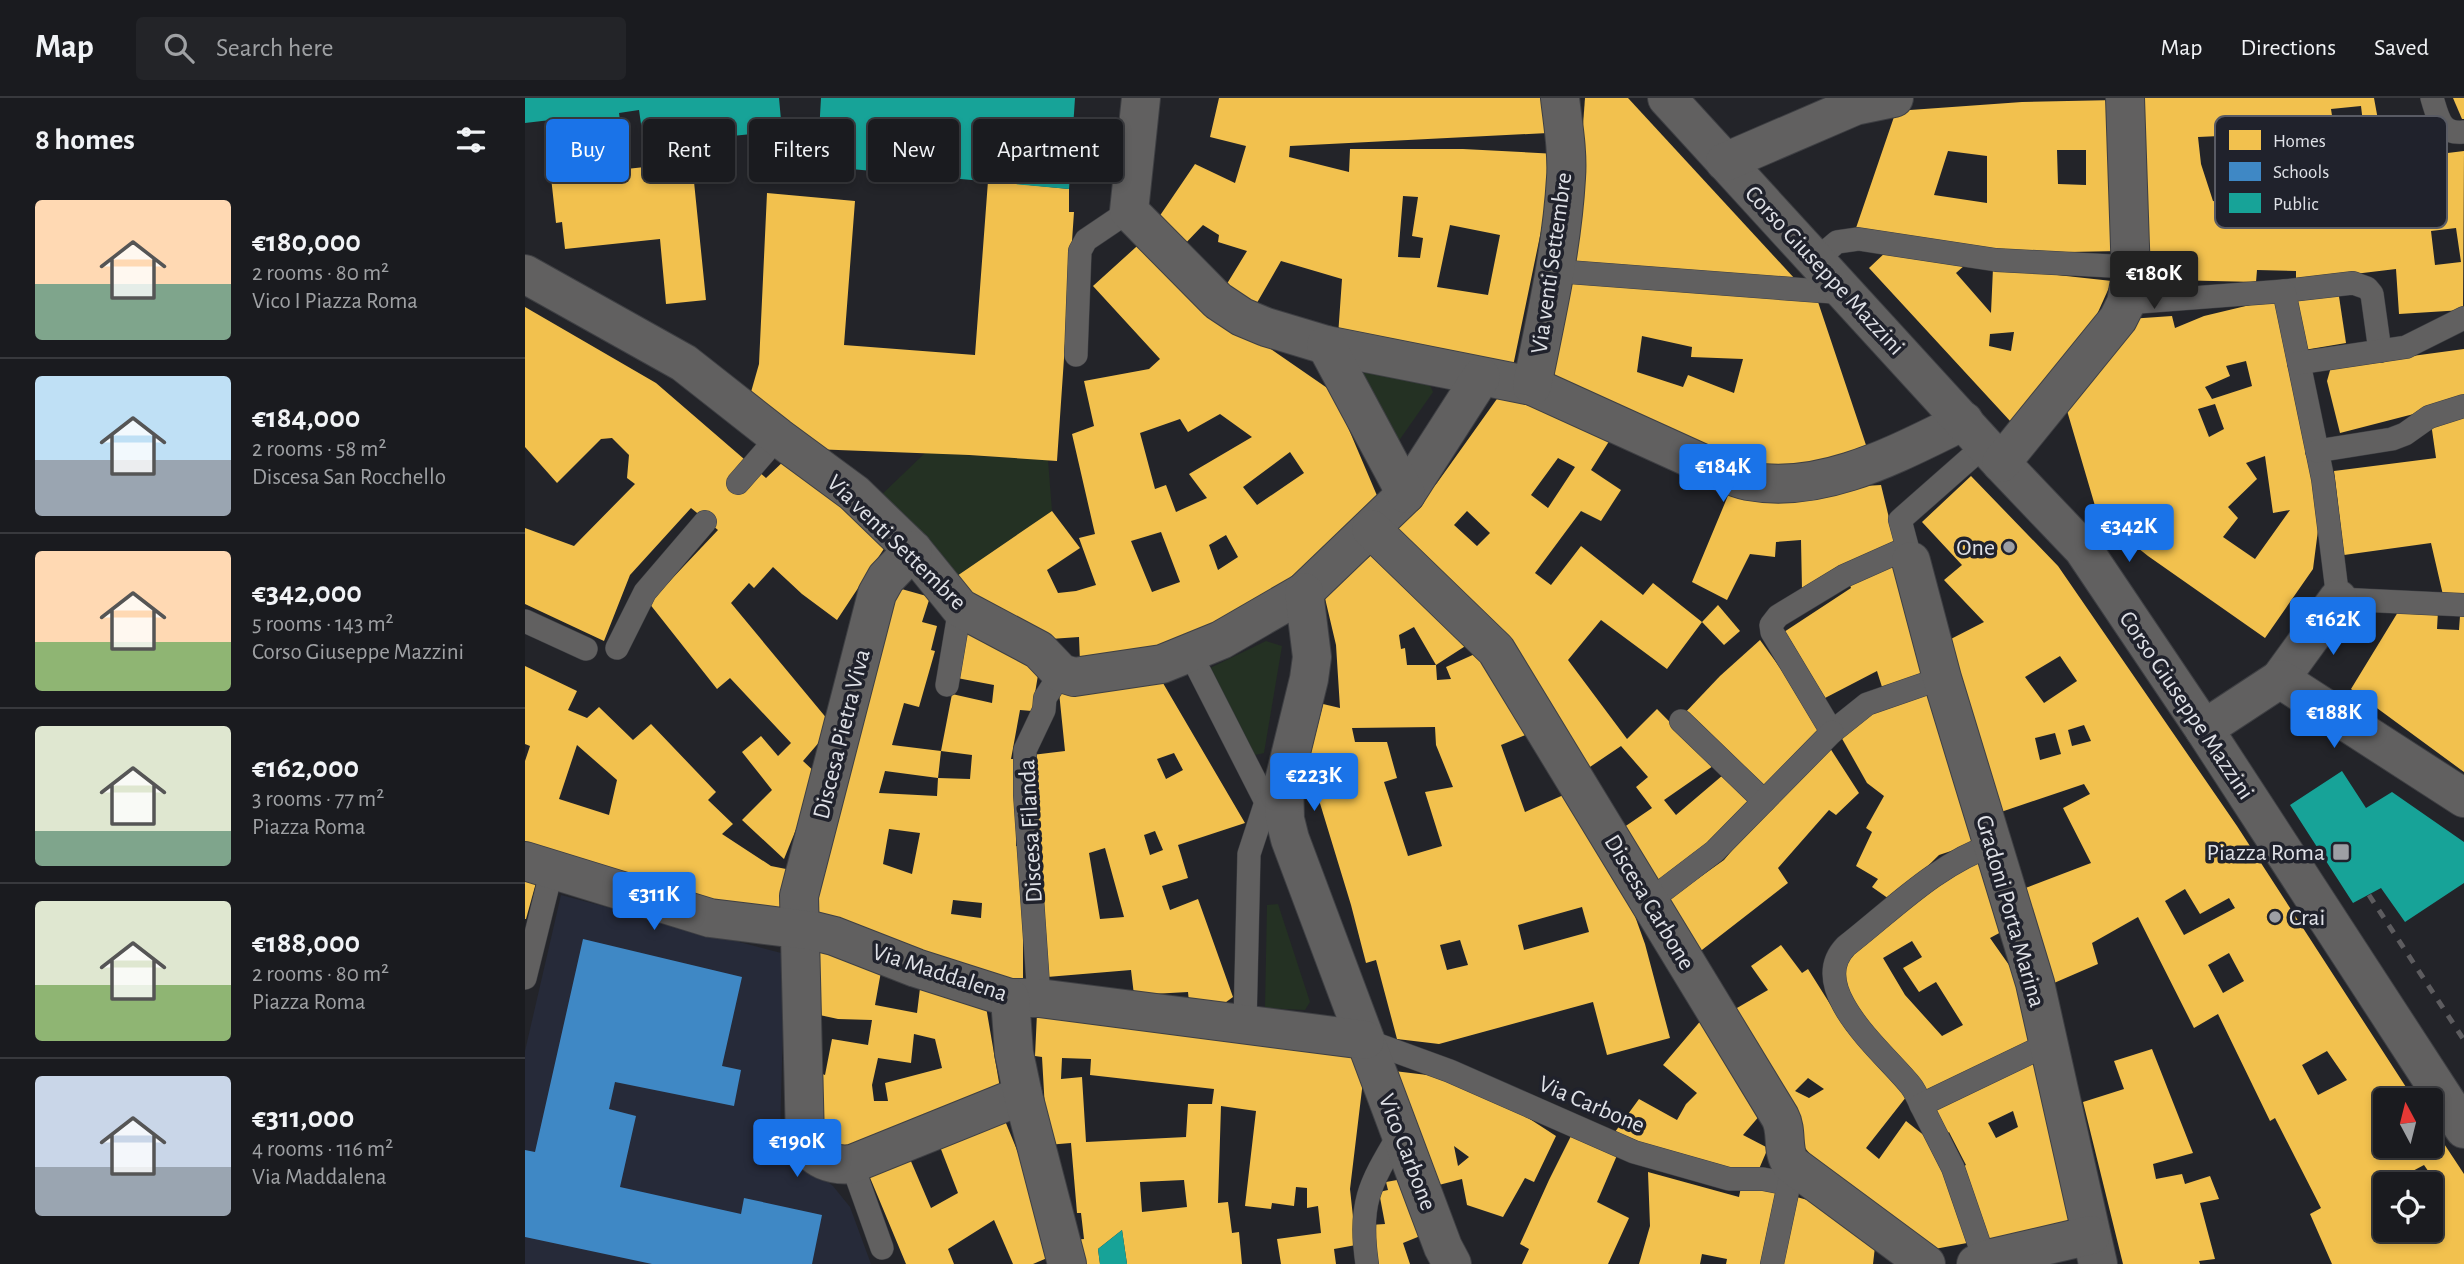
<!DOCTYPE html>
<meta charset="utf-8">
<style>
:root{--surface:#1a1b1f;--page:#232428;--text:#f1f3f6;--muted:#9fa1a4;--line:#38393d;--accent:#1a73e8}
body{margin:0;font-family:"Alegreya Sans",sans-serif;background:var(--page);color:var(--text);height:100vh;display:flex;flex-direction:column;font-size:26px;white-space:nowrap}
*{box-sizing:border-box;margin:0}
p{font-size:23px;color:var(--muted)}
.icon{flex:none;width:38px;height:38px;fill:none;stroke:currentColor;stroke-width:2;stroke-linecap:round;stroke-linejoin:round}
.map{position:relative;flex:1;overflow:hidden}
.sheet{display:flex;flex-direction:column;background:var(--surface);width:525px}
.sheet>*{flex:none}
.hud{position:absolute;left:21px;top:21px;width:665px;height:63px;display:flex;gap:14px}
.needle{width:46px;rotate:353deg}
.fabs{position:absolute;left:1848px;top:990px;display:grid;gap:14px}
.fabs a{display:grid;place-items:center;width:70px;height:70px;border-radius:7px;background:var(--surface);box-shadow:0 4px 10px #0003,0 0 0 2px var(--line);font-size:35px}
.price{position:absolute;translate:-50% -60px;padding:0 16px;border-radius:7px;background:var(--accent);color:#fff;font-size:23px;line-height:46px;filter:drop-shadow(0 2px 4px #0008)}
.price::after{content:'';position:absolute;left:50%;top:42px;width:21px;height:16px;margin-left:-10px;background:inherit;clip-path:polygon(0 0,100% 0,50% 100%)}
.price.active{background:#222;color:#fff}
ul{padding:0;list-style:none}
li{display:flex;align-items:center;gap:21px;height:175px;padding:0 35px}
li+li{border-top:2px solid var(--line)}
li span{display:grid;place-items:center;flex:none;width:196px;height:140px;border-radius:7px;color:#555}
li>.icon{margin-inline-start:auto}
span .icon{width:84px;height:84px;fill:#fffc;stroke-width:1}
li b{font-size:30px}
h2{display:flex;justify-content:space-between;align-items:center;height:84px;padding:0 35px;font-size:30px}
.tag{padding:0 24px;border-radius:7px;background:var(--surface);box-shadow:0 4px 10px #0003,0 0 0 2px var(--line);font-size:24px;line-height:63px}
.tag.active{background:var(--accent);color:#fff}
header{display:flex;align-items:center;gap:42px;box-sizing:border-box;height:98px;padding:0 35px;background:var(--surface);border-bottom:2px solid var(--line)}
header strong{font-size:33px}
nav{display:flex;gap:38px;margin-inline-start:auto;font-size:24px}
.search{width:490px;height:63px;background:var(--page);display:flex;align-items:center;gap:18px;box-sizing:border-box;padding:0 24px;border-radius:7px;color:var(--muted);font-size:26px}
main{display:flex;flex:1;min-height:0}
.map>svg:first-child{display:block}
.built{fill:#262a39}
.green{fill:#243123}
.homes{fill:#f2c14e;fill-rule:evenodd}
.schools{fill:#3f88c5}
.public{fill:#17a398}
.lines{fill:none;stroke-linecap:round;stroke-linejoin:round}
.service-casing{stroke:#3e3f43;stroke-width:24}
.minor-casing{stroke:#3e3f43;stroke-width:40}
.service{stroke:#616060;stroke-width:23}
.minor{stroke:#616060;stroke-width:38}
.rail{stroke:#5d5c5f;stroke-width:5;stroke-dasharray:9 9;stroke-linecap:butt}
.poi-dot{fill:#9d9fa4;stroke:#20222c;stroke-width:2.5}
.labels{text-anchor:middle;stroke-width:7;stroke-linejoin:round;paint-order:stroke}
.street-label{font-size:24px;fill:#dfe1e7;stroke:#20222c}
.poi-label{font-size:24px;fill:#dfe1e7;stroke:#20222c;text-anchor:end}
.key{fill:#20222c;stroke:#595b64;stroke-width:2}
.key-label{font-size:19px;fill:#dfe1e7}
</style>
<header>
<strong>Map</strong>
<div class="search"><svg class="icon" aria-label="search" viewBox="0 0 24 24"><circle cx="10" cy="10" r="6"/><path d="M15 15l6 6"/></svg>Search here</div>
<nav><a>Map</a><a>Directions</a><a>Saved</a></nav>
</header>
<main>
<section class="sheet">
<h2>8 homes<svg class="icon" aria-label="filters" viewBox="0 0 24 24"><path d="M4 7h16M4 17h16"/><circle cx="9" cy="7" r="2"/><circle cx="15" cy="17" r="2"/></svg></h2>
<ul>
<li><span style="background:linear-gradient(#ffd9b3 60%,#7fa58c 0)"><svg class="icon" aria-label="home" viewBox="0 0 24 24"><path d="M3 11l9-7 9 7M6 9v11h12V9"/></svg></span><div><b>€180,000</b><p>2 rooms · 80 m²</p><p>Vico I Piazza Roma</p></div></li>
<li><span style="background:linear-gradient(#bfe0f5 60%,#9aa5b1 0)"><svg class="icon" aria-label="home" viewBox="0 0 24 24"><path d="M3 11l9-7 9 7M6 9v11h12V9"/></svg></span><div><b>€184,000</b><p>2 rooms · 58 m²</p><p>Discesa San Rocchello</p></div></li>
<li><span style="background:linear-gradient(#ffd9b3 65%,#8fb573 0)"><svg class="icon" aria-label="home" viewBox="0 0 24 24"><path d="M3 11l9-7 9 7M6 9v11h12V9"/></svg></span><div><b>€342,000</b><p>5 rooms · 143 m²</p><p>Corso Giuseppe Mazzini</p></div></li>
<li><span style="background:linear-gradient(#dfe7d0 75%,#7fa58c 0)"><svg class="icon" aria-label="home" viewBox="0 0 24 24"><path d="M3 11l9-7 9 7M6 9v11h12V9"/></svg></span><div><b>€162,000</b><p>3 rooms · 77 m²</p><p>Piazza Roma</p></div></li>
<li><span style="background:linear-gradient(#dfe7d0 60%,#8fb573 0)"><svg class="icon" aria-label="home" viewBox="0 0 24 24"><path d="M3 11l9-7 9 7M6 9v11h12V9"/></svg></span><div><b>€188,000</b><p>2 rooms · 80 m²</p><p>Piazza Roma</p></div></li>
<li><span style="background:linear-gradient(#c9d6e8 65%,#9aa5b1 0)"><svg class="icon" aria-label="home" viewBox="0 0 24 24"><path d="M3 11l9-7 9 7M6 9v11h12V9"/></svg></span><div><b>€311,000</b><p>4 rooms · 116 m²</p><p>Via Maddalena</p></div></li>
</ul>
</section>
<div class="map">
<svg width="1939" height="1166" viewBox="0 0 1939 1166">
<rect width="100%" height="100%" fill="#232429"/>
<path class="built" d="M36,797L260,856L255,1036L268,1066L287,1071L308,1088L325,1109L346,1166H0V953Z"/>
<g class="green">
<path d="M837,271L905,287L908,294L873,344L831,278Z"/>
<path d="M400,355L523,362L527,413L429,480L350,403Z"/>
<path d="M741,543L757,548L739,655L730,657L685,570Z"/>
<path d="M753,806L785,904L780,912L740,910L742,807Z"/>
</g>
<g class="homes">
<path d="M694,0H1019L1023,35L765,48L764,59L824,74L825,51H938L1032,56L987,273L813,238L817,181L756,163L729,210L700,189L722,153L693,144L694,137L678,127L656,150L634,119L670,66L710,85L721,48L685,39ZM878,98L893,99L887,138L898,140L895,160L873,159ZM925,127L975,137L963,197L912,189Z"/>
<path d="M1060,0H1103L1270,181L1048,163Z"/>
<path d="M1613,0H1849L1853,22L1891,17L1898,58L1939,53L1938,212L1874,216L1871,171L1771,183V173L1732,172L1731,184L1646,182V192H1623ZM1836,8L1838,25L1841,23L1847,66L1815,71L1806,11ZM1716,37L1717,57L1774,58L1773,122L1734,111L1688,103L1676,66L1673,39ZM1931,130L1936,164L1910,167L1906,133Z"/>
<path d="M1928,0H1939V21H1937Z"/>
<path d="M1591,2L1594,153L1543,154L1509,158L1331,130L1371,13L1497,4ZM1532,52H1561V87L1533,86ZM1423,53L1462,58V105L1409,97Z"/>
<path d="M167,64L181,202L141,206L135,141L40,151L37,124L31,125L26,79Z"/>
<path d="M463,83L544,91V114H549L532,363L444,357L287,351L224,301L234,266L242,95L330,103L319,247L450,257Z"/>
<path d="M621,140L730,240L808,294L856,407L768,489L696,534L555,564L554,539L511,542L453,508L429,480L527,413L555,450L522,472L533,495L551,493L571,487L554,440L570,436L547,336L569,328L559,283L624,271L635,261L568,188ZM695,316L727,339L664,376L682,400L651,414L641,387L630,391L615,335L655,321L663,334ZM765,354L779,375L732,407L718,389ZM636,434L655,484L627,494L606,443ZM701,437L713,459L693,472L684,447Z"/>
<path d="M1363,152L1440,167L1431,175L1466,215L1468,170L1587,183L1565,232L1486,324L1344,170ZM1489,234L1486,253L1464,248L1465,236Z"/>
<path d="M1044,181L1291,198L1344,356L1244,376L1020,285ZM1117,238L1167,249L1166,259L1218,261L1209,295L1163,277L1158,289L1112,274Z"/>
<path d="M1813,192L1821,245L1779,252L1770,198Z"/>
<path d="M1750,201L1796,409L1788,471L1740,540L1623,458L1573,418L1538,299L1604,221L1647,218L1650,230L1679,218ZM1721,263L1727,288L1687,301L1680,289L1705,278L1701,268ZM1690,306L1699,331L1684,339L1673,311ZM1740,358L1748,415L1765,412L1730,461L1698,439L1713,420L1703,409L1732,381L1721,365Z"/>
<path d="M0,209L131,285L241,380L262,360L366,440L312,522L277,496L248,469L229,490L224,485L206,505L308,628L278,663L293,677L259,761L217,722L247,692L217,654L236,638L253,658L266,645L205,580L192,591L124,505L193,432L166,410L105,477L79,543L0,506V430L49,448L110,386L102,380L104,357L87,340L76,341L32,385L0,349Z"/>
<path d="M1939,251V303L1815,335L1802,283L1806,269Z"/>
<path d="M979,291L1088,337L1066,372L1096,392L1076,423L1056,413L1010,475L1026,487L1056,448L1118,497L1128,485L1177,524L1142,571L1076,522L1043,562L1102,641L1132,611L1188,668L1139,702L1151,717L1198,677L1226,706L1185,745L1130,789L1092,734L1127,710L1111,689L1123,679L1096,648L1056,675L866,438L912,385ZM1033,360L1050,369L1023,410L1006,397ZM942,413L965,435L952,448L929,427Z"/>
<path d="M1939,314V498L1918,497L1906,445L1819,457L1809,373L1911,360L1906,325Z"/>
<path d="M1446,378L1533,468L1712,728L1890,1003H1860V1048H1906V1026L1939,1076V1166H1807L1785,1116L1796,1110L1750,1020L1745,1023L1693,916L1669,930L1613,819L1567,845L1573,866L1529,885L1498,791L1566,765L1538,710L1565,696L1559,686L1473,715L1422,543L1459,524L1419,482L1437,467L1397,424ZM1535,558L1552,583L1519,605L1500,579ZM1559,627L1566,643L1547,648L1543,632ZM1530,635L1536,656L1515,662L1510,640ZM1660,791L1675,816L1704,800L1710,810L1659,837L1640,803ZM1704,855L1719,883L1698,895L1683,867ZM1802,953L1822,982L1793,997L1777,967ZM1899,1067L1915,1090L1906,1096V1132H1860V1087H1868L1867,1084Z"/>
<path d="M1356,387L1371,449L1277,492L1276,442L1251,444L1250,459L1225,456L1202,502L1167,484L1207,388L1275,392Z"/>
<path d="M855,450L945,545L911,567L889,529L874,537L876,551L880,550L882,567H911L912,582L926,581L921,569L952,555L1003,636L976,647L1000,714L1043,695L1102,796L1120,846L1145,940L1082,957L1068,904L914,946L872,941L851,862L841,865L826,807L783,666L798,606L815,610L811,547L799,496ZM910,629L911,647L928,689L900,694L917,748L883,758L859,684L872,680L862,644H830L827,630ZM1057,809L1064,834L999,852L993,827ZM935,842L943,867L922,872L915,847Z"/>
<path d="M1374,463L1403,574L1357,589L1352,573L1300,600L1259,534L1326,490L1324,484Z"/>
<path d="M373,490L405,499L397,524L412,528L406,552L410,553L394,609L379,605L367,647L416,653L413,680L360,673L354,695L412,698L413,680L445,681L447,657L416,653L427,596L467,605L469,587L432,580L439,531L515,565L507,613L495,612L486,661H492L491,748L498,749V888L282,816ZM364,731L395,735L387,776L358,766ZM428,802L457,805L456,820L426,816Z"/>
<path d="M1193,507L1215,533L1199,547L1177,524Z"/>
<path d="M1913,513L1912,531L1934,532L1935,518H1939V674L1826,591L1873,514Z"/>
<path d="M1235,542L1299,631L1239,690L1157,618L1195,578Z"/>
<path d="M0,568L52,593L43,612L62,620L74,609L108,642L126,626L191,694L183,702L208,726L197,736L246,768L266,772L259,816L185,807L0,746V663L5,648L0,646ZM52,647L92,682L84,717L34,701Z"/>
<path d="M635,580L720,725L653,747L663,780L637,788L645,812L673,801L708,899L697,907L664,904L663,894L609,897L606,872L522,879L507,657L540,653L534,594ZM649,655L658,672L641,681L632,661ZM630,733L638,752L625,757L619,737ZM580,750L599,819L575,821L564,755Z"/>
<path d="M1409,590L1453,744L1414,757L1367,803L1347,789L1353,781L1331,768L1347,734L1341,730L1359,698L1342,685L1315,637L1334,618Z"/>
<path d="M1303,647L1334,695L1311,717L1304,712L1253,770L1263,785L1173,855L1137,806L1199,762L1248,703Z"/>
<path d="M1457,757L1478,833L1465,840L1484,867L1503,909L1509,945L1401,997L1339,925L1316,883L1318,856ZM1387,843L1397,859L1378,870L1394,894L1411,884L1438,927L1417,938L1380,897L1358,860Z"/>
<path d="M0,778L12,781L1,821H0Z"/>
<path d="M1256,847L1277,875L1283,871L1322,933L1385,994L1341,1050L1354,1061L1381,1023L1411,1047L1442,1145L1404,1152L1291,1063L1275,1044L1205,914L1243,892L1226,868ZM1283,980L1299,991L1284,1000L1270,993Z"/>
<path d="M295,848L357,868L350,907L392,915L396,882L460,903L476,996L314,1055L292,1040V974L300,977L307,941L343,947L347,922L313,921L290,916V883ZM389,936L410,941L417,970L360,985L363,1003H349L347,987L353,960L386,965Z"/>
<path d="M512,915L841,958L825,1091L831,1147L809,1151L811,1166H756L752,1141L796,1135L793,1108L782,1110V1090L771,1089L769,1108L747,1105L746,1111L720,1108L731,1013L696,1008L693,1105L703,1104L707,1135L714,1134L717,1166H602L597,1132L573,1151L575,1166H552L547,1142L559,1141L556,1115H552L546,1045L522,1047L517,959L510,958ZM537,960L566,961L565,977L689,991L687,1006H663L661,1039L561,1044L557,979L536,981ZM659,1082L662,1109L617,1114L615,1084Z"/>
<path d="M1178,920L1242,1009L1218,1037L1243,1050L1234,1071L1211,1074L1149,1058L1090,1034L1114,1001L1152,1022L1161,1006L1172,995L1138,967Z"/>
<path d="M1627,951L1668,1055L1628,1066L1631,1081L1657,1076L1660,1086L1685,1078L1694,1101L1675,1105L1690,1161L1674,1163L1675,1166H1598L1558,1004L1599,991L1589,963Z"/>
<path d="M1511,956L1550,1127L1462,1144L1435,1070L1441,1067L1424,1034L1419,1038L1404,1008ZM1488,1013L1493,1029L1471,1040L1463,1025Z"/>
<path d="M869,973L919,979L966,996L1031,1038L1009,1084L1000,1080L978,1119L942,1107L937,1081L906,1089ZM929,1048L944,1059L933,1068Z"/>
<path d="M476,1013L534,1155L508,1166H488L469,1122L423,1151L429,1166H381L341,1070L382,1054L406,1110L433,1095L412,1041Z"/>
<path d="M1046,1038L1093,1055L1072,1104L1104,1120L1083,1166H997L1004,1151L995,1146L1024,1082Z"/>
<path d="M1123,1074L1214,1099L1216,1089L1254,1095L1240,1166H1201L1202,1161L1177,1156L1175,1166H1114L1125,1128Z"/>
<path d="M883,1080L905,1134L878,1145L885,1166H849L845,1127L860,1126L854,1094L863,1092L861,1084Z"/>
<path d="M1268,1098L1297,1106L1351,1140L1348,1166H1252Z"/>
</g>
<path class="schools" d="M58,841L217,879L197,968L216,972L209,1008L90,984L84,1011L111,1018L95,1089L216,1116L219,1100L297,1117L287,1166H127L0,1139V1052L10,1054Z"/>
<g class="public">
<path d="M0,0H254L257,33L119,47L114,12L94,15L99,52L39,58L34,21L0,25Z"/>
<path d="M296,0H550L544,91L315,70L318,36L294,35Z"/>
<path d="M1817,673L1841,710L1867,694L1939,744V785L1880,824L1856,790L1828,805L1765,707Z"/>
<path d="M597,1132L602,1166H575L573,1151Z"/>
</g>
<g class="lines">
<defs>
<g id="service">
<path d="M1907,0C1913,19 1915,37 1939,34"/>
<path d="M1291,162L1312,144L1333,141L1471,162L1606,169"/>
<path d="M1030,173L1321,195"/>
<path d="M1759,193L1828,185L1842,190L1847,196L1855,253"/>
<path d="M1601,205L1759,193L1798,381L1813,501L1939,507"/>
<path d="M551,257L555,153L561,142L604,113"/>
<path d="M1774,265L1881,249L1939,220"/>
<path d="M1792,353L1867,341L1880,336L1904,319L1939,308"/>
<path d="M213,385L253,339"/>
<path d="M1382,450L1319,478L1253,518L1246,527L1247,534L1307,634L1342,606L1417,580"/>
<path d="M1386,463L1375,422L1460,347"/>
<path d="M0,523L61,551"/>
<path d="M92,550L120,494L180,424"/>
<path d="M665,555L741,704"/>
<path d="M422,587L435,510"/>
<path d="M1156,623L1239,703"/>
<path d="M1123,804L1190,753L1307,634"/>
<path d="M0,880L27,771"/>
<path d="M514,900L500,697V652L519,612L520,600L536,575"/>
<path d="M720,926L724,756L741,704L758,702"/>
<path d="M840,942L925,973L1109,1054L1204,1081H1238L1264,1086L1274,1073"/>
<path d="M1396,1007C1393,1000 1390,993 1386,988C1361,956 1279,891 1321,848C1366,813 1413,765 1468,747"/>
<path d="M327,1066L357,1150"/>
<path d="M1460,1163L1428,1070L1396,1007L1523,946"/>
<path d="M842,1166C833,1104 845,1086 875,1035"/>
<path d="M1247,1166L1264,1086"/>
</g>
<g id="minor">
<path d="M616,0L604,113L693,203L717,219L741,229L801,247L1007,288L1192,372C1202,376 1213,381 1223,383C1298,397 1373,355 1439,323"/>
<path d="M1142,0L1476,365L1558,451L1679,631L1939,1031"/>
<path d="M1200,64L1330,8L1369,0"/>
<path d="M0,176L159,265L253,339L329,395L388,452L435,510L514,552L536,575L549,579L637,566L696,542L779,494L881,396L956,279"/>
<path d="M801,247L881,396"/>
<path d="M1007,288C1021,219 1037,150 1041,80C1043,54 1038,26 1035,0"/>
<path d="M1476,365L1593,221L1601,205L1606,178L1600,0"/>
<path d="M846,431L971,552L1255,1019C1263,1034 1256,1052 1266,1066L1401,1166"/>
<path d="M388,452L361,480L352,496L274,798L280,1042C287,1062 308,1068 327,1066L498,997"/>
<path d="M1386,463L1417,580L1510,885L1573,1166"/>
<path d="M779,494L787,559L784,581L759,683L760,721L765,741L918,1149L927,1166"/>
<path d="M1755,581L1813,501"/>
<path d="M1679,631L1755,581L1939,700"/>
<path d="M0,763L185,820L289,833L309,838L391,870L485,900H514L840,942"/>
<path d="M485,900L489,955L498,997L542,1166"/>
<path d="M1451,1166L1467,1160L1566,1137"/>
</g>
</defs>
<use href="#service" class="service-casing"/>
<use href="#minor" class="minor-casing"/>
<use href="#service" class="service"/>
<use href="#minor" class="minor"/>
<path class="rail" d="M1844,797L1939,942"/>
</g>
<g class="poi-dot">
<circle cx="1484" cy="449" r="7"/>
<rect x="1807" y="745" width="18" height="18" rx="3.5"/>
<circle cx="1750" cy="819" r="7"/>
</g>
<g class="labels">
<g class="street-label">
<text transform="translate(1026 165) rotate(-82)" y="8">Via venti Settembre</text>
<text transform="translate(1300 172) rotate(47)" y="8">Corso Giuseppe Mazzini</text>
<text transform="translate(372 444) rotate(44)" y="8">Via venti Settembre</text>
<text transform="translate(1662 607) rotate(56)" y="8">Corso Giuseppe Mazzini</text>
<text transform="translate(316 636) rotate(-76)" y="8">Discesa Pietra Viva</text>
<text transform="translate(505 733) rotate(-93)" y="8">Discesa Filanda</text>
<text transform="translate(1125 804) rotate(59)" y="8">Discesa Carbone</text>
<text transform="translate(1486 813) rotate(74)" y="8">Gradoni Porta Marina</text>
<text transform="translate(415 874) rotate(18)" y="8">Via Maddalena</text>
<text transform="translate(1067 1006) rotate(23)" y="8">Via Carbone</text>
<text transform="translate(883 1054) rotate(69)" y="8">Vico Carbone</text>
</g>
<g class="poi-label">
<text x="1470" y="457">One</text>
<text x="1800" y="762">Piazza Roma</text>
<text x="1764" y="827" text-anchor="start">Crai</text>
</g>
</g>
<rect x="1690" y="18" width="232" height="112" rx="10" class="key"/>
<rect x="1704" y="32" width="32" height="20" fill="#f2c14e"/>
<rect x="1704" y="64" width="32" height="19" fill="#3f88c5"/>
<rect x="1704" y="95" width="32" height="20" fill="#17a398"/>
<g class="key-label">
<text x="1748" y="49">Homes</text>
<text x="1748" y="80">Schools</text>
<text x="1748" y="112">Public</text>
</g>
</svg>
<div class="fabs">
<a><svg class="needle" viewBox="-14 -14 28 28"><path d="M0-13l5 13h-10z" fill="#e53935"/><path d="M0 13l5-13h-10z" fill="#9fa1a4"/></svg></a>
<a><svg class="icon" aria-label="locate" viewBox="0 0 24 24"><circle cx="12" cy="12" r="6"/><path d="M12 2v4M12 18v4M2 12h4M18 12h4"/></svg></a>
</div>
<b class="price active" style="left:1629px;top:213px">€180K</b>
<b class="price" style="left:1198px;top:406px">€184K</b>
<b class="price" style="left:1604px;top:466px">€342K</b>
<b class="price" style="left:1808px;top:559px">€162K</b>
<b class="price" style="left:1809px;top:652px">€188K</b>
<b class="price" style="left:789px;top:715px">€223K</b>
<b class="price" style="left:129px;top:834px">€311K</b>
<b class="price" style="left:272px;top:1081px">€190K</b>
<div class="hud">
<a class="tag active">Buy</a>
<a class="tag">Rent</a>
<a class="tag">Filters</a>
<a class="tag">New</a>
<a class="tag">Apartment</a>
</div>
</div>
</main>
